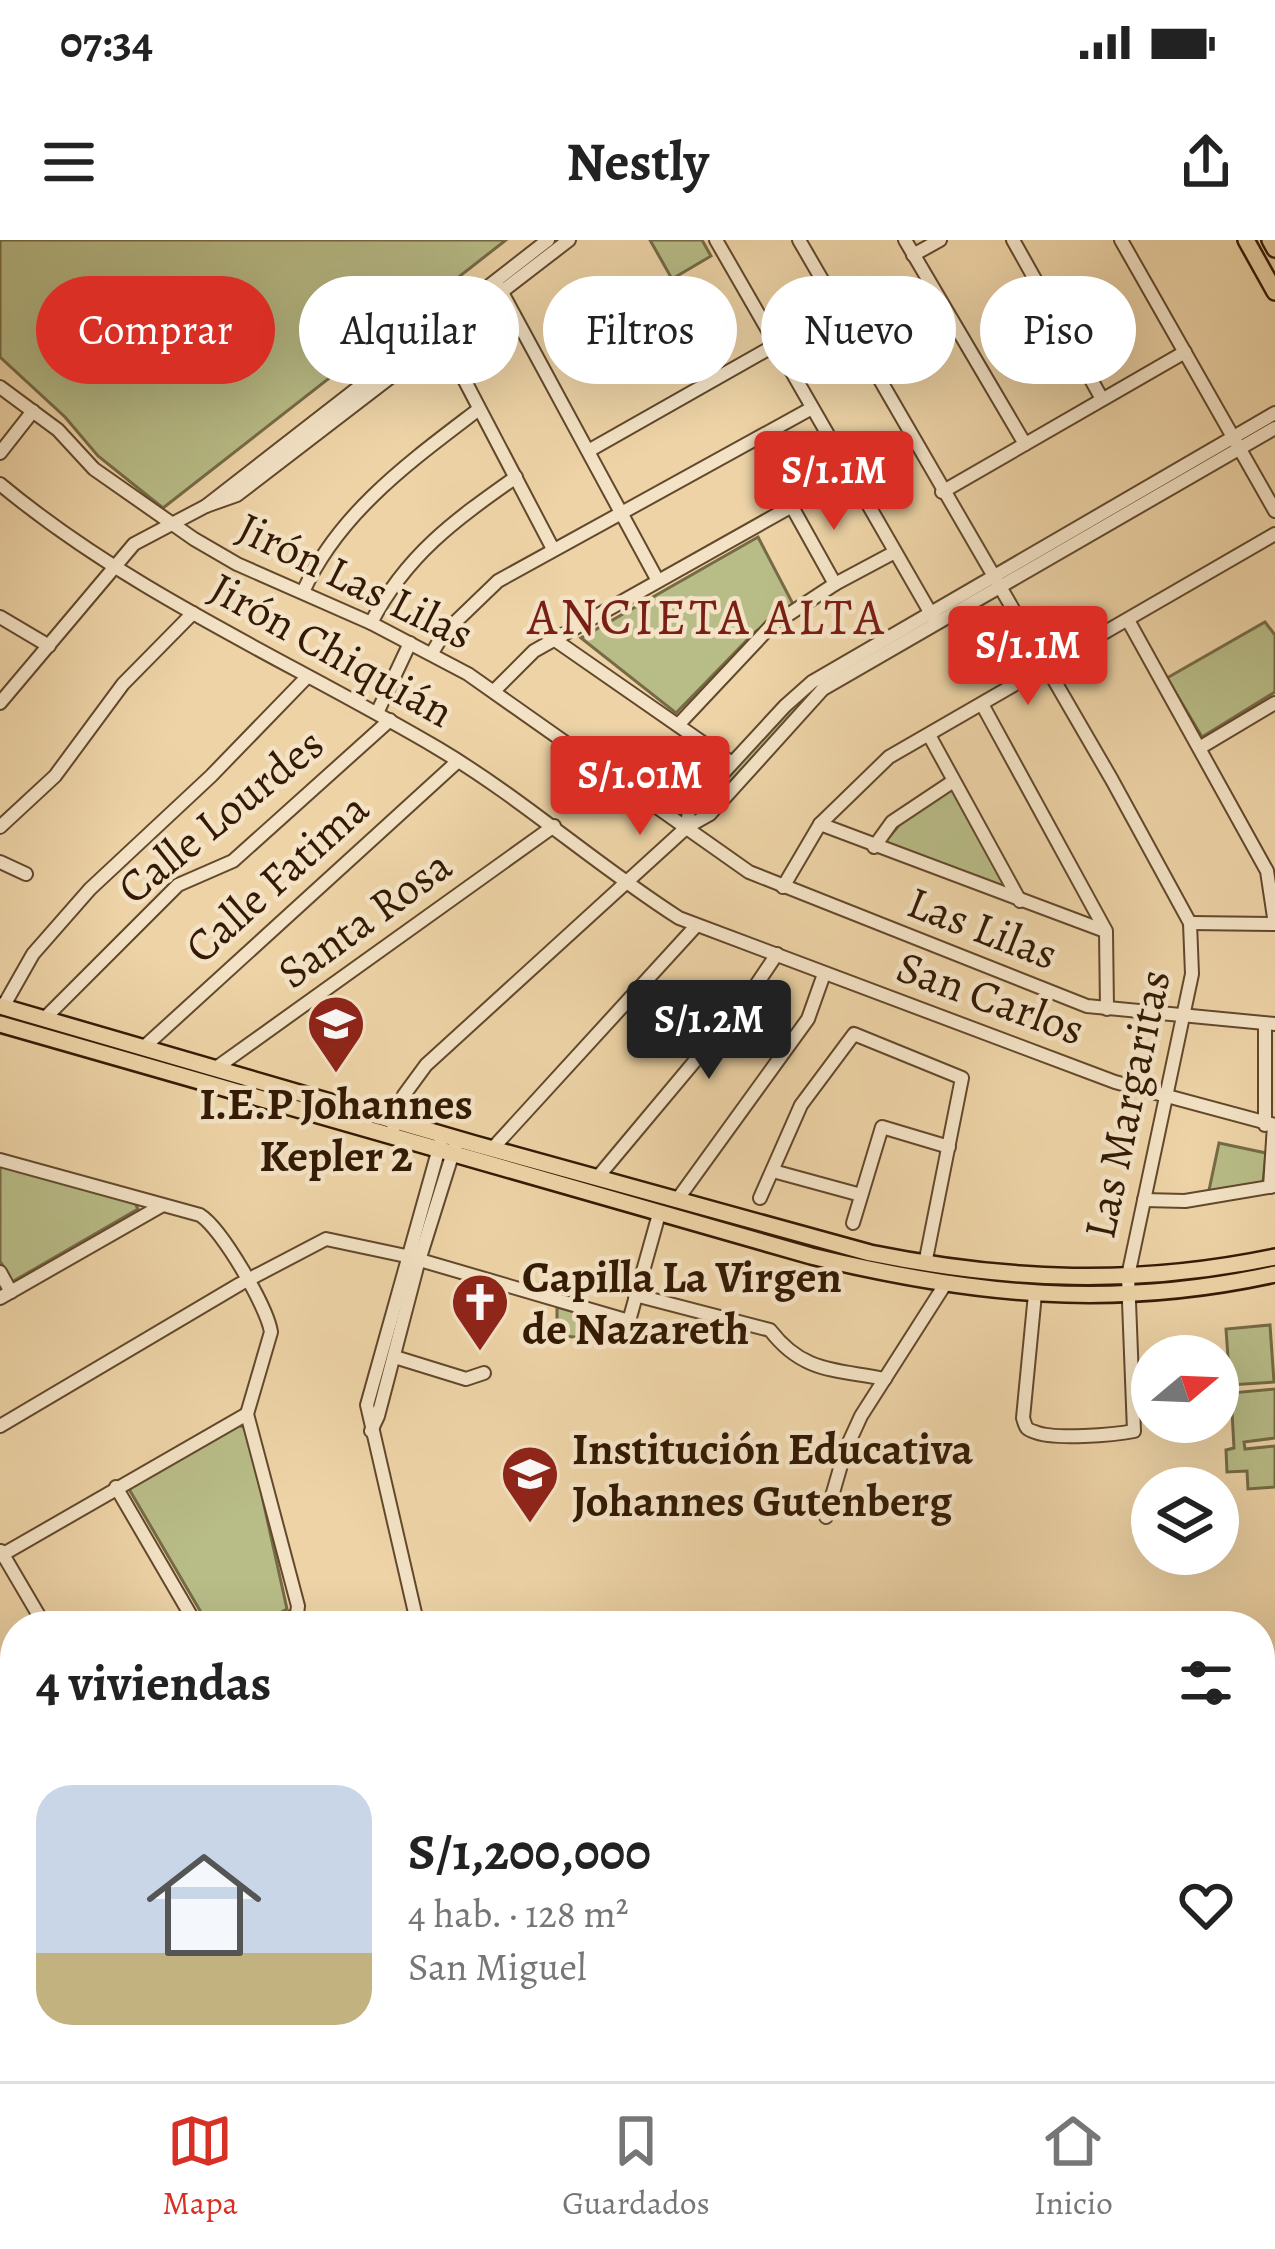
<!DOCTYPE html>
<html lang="es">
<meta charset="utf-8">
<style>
:root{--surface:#fff;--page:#f6f6f6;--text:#222;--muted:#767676;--line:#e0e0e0;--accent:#d93025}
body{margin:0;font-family:Alegreya,serif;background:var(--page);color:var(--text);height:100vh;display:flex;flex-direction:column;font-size:45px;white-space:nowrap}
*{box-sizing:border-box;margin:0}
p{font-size:39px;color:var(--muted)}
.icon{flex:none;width:66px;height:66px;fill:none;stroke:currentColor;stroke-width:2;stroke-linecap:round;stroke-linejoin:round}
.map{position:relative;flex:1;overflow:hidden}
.panel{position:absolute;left:0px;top:1371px;width:1275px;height:471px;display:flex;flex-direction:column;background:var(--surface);border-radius:48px 48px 0 0;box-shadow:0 12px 48px #0002}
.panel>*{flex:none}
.hud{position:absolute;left:36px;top:36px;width:1203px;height:108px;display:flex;gap:24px}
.needle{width:78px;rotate:71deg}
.controls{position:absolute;left:1131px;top:1095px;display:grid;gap:24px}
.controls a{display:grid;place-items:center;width:108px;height:108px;border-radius:50%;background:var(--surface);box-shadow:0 12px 48px #0002;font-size:60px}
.price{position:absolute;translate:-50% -102px;padding:0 27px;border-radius:12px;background:var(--accent);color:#fff;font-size:39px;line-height:78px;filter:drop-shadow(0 3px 6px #0008)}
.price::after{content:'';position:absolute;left:50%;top:72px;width:36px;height:27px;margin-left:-18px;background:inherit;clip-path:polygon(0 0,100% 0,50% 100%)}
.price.on{background:#222;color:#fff}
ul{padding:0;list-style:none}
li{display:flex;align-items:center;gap:36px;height:300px;padding:0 36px}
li+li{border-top:3px solid var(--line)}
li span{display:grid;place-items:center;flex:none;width:336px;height:240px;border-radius:36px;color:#555}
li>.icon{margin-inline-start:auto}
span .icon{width:144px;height:144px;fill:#fffc;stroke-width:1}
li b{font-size:51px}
h2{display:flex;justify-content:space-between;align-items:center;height:144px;padding:0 36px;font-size:51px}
.chip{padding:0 42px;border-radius:54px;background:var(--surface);box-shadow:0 12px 48px #0002;font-size:42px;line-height:108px}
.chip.on{background:var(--accent);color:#fff}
.status{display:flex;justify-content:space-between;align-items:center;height:84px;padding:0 60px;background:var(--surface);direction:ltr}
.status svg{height:33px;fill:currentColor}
header{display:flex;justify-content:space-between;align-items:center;height:156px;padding:0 36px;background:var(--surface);font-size:54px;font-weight:700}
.tab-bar{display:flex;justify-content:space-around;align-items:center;height:168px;border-top:3px solid var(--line);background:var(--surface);font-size:33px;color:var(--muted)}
.tab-bar a{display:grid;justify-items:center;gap:6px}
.tab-bar .on{color:var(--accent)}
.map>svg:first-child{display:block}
.green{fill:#b8bc87;stroke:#766b46;stroke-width:3}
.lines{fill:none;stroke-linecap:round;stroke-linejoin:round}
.minor-casing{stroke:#62482c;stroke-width:16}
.major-casing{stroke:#341a04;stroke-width:20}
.minor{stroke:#f3e2c5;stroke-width:12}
.major{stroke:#edd3a6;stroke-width:15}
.labels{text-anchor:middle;stroke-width:9;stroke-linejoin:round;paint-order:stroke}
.street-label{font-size:45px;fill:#341a04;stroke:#f3e2c5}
.poi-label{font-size:45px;font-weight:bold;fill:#341a04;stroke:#f3e2c5;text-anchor:start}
.quarter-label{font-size:51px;letter-spacing:3px;fill:#7a1f14;stroke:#f3e2c5}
</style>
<div class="status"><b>07:34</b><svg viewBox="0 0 49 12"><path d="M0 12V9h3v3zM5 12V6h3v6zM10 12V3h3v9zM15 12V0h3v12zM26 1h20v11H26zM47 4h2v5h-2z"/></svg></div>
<header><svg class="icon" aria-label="menu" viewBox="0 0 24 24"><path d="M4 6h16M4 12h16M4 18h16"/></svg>Nestly<svg class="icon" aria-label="share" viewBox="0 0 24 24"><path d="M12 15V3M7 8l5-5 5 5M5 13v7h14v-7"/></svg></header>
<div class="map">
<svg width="1275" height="1841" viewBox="0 0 1275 1841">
<rect width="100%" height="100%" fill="#edd3a6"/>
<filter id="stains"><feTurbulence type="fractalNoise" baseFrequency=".00167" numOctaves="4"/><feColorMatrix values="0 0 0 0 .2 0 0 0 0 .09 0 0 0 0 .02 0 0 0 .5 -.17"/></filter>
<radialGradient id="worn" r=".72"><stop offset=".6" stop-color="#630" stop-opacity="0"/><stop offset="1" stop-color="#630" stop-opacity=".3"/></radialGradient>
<g class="green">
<path d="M0,0H506L163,268L98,216L65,177L0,117Z"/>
<path d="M650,0H702L711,16L672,39Z"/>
<path d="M758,297L793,364L754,393L676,473L581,398Z"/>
<path d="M1265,382L1275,395V452L1202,497L1167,438Z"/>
<path d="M837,428L707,567L702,564L799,459Z"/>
<path d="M950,550H955L1009,646L1006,649L885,602L901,583Z"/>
<path d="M1219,903L1266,913L1263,942L1208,955Z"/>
<path d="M0,924L135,963L138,969L12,1042L0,1021Z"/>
<path d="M557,1067L599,1079L594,1098L557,1096Z"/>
<path d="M1270,1085L1274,1142L1230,1145L1226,1089Z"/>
<path d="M1275,1149V1198L1244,1202L1245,1209L1275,1206V1247L1248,1249L1247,1231L1227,1232L1226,1210L1234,1208L1231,1153Z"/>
<path d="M238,1185L247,1188L287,1369L256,1386H209L129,1249Z"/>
</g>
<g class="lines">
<defs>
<g id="minor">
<path d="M548,0L206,266L237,255L569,0"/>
<path d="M716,0L934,379"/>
<path d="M799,0L1112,540L1190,683L1192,734L1128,1036L1134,1191C1114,1195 1054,1200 1035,1192C1025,1189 1026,1187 1023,1178L1035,1054"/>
<path d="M905,0L1025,204"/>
<path d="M1013,0L1102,159"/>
<path d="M1121,0L1275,271"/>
<path d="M913,15L940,0"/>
<path d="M499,47L658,341"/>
<path d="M443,99L553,309"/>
<path d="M0,147L58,190L94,229L194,299L237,324L371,383L468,434L749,632L1087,766L1275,784"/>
<path d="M590,210L837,70"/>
<path d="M0,213L33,171"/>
<path d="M0,244C132,354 292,422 439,509C523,559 596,625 679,678L1115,842L1275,885"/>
<path d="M942,252L1185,112"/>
<path d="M791,265L835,344"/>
<path d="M303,352C339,272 411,221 479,169"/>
<path d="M0,377L49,406"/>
<path d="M1129,382L1267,631L1275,684"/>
<path d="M371,383C406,315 455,280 516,237"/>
<path d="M555,400L732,523"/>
<path d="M432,413L444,393L498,341L812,168"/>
<path d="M494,451L534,411L849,234"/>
<path d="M0,463L134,304L206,266"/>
<path d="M983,466L1106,691L1107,769"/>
<path d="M377,473L410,403"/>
<path d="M678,485L771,386L835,344L895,312"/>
<path d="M929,495L1020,661"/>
<path d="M1201,507L1275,463"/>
<path d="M820,584L1105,691"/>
<path d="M0,587L55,536L123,444L193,373"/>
<path d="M687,587L689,570L785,466L812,442L1275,173"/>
<path d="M874,607L892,582L952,542"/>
<path d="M0,622L26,634"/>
<path d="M783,647L820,584L889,517L1275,294"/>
<path d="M1190,683L1275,684"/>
<path d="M3,767L33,714L90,649L211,536L307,437"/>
<path d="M45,778L178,645L233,621L390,480"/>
<path d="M1265,784V885"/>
<path d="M143,808L458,521"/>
<path d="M216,828L554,586"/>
<path d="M393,889L404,855L426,825L687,587L710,574L823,449L1275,188"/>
<path d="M492,909L696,686"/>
<path d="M0,920L200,975C222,989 267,1067 271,1092L247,1174L298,1366L297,1374L279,1386"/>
<path d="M773,931L861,955"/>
<path d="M597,938L746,760L777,714"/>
<path d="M1270,947L1274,885"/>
<path d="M760,958L801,865L854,794L962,838L925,1024"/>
<path d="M677,960L808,779L824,734"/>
<path d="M1144,960L1185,961L1275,946"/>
<path d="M853,983L882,887L949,907"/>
<path d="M0,1032L11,1052"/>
<path d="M635,1055L770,1090C803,1133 835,1129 885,1139"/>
<path d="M0,1058L161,966"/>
<path d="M398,1118L466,1139L484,1133"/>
<path d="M0,1186L240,1044L326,999L406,1016L629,1081L659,974"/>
<path d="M371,1191L378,1176L417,1027L455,906"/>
<path d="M116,1247L197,1386"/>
<path d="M826,1277L845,1211L861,1176L944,1046"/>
<path d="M1,1311L45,1386"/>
<path d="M0,1316L247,1174"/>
<path d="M418,1386L367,1165L441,901"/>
<path d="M0,1561L15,1587"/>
<path d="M1,1680L15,1704"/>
<path d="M0,1823L15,1814"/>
<path d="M96,1841L117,1827"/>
</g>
<g id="major">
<path d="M1246,0L1275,52"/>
<path d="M1270,0L1275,9"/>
<path d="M0,766L475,904L870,1013C1009,1041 1136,1046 1275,1017"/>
<path d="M0,784L811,1016C972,1055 1112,1070 1275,1034"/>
</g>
</defs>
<use href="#minor" class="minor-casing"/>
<use href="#major" class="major-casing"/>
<use href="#minor" class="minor"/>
<use href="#major" class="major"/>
</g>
<defs>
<symbol id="university-pin" viewBox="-11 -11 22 30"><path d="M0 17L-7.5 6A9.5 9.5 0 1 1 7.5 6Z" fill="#8f2418" stroke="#f3e2c5"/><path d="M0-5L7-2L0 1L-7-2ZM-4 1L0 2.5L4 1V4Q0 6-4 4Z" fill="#fff"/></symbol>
<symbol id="church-pin" viewBox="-11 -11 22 30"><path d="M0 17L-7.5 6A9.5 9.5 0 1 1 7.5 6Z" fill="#8f2418" stroke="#f3e2c5"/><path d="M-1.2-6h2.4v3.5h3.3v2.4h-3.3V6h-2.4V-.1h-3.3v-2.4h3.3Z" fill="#fff"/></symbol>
<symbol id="school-pin" viewBox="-11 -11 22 30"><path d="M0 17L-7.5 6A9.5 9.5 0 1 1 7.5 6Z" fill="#8f2418" stroke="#f3e2c5"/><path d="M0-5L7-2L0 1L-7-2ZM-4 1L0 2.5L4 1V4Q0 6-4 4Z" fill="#fff"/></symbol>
</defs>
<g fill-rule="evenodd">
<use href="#university-pin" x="303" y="751" width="66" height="90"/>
<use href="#church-pin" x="447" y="1029" width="66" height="90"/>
<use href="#school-pin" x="497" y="1201" width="66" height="90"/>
</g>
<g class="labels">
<g class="street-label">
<text transform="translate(356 340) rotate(26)" y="16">Jirón Las Lilas</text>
<text transform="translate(332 409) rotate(29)" y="16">Jirón Chiquián</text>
<text transform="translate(220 575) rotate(-39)" y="16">Calle Lourdes</text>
<text transform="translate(276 637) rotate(-42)" y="16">Calle Fatima</text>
<text transform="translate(364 678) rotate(-36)" y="16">Santa Rosa</text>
<text transform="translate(983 687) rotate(21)" y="16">Las Lilas</text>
<text transform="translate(991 757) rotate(20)" y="16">San Carlos</text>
<text transform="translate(1126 864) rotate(-78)" y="16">Las Margaritas</text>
</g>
<g class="poi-label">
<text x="336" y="879" text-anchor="middle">I.E.P Johannes<tspan x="336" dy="52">Kepler 2</tspan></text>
<text x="522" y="1052">Capilla La Virgen<tspan x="522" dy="52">de Nazareth</tspan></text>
<text x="572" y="1224">Institución Educativa<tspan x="572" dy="52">Johannes Gutenberg</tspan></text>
</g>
<g class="quarter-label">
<text x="707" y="394">ANCIETA ALTA</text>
</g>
</g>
<rect width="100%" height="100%" filter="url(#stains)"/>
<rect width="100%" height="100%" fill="url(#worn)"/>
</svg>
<div class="controls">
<a><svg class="needle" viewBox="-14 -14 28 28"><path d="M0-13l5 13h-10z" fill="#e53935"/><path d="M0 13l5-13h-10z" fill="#767676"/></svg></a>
<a><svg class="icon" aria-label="layers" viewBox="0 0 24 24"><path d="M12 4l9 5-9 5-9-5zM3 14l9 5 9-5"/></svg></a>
</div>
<b class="price" style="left:834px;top:293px">S/1.1M</b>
<b class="price" style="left:1028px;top:468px">S/1.1M</b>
<b class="price" style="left:640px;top:598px">S/1.01M</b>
<b class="price on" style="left:709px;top:842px">S/1.2M</b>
<div class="hud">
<a class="chip on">Comprar</a>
<a class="chip">Alquilar</a>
<a class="chip">Filtros</a>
<a class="chip">Nuevo</a>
<a class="chip">Piso</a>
</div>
<section class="panel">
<h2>4 viviendas<svg class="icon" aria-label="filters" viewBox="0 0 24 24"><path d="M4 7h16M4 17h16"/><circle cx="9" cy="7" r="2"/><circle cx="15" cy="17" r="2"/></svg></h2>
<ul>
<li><span style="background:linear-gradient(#c9d6e8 70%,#c2b280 0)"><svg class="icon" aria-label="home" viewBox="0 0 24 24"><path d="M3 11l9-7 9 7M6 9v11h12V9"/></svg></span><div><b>S/1,200,000</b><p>4 hab. · 128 m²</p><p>San Miguel</p></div><svg class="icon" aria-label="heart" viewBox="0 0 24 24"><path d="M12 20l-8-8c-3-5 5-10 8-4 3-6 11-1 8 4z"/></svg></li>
</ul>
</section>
</div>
<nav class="tab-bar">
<a class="on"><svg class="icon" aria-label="map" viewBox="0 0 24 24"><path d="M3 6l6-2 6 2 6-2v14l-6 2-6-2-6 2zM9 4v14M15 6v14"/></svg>Mapa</a>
<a><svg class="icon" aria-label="saved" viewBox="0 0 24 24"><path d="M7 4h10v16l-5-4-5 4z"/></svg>Guardados</a>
<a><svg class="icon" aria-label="home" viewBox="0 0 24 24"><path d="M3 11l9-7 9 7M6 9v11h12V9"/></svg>Inicio</a>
</nav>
